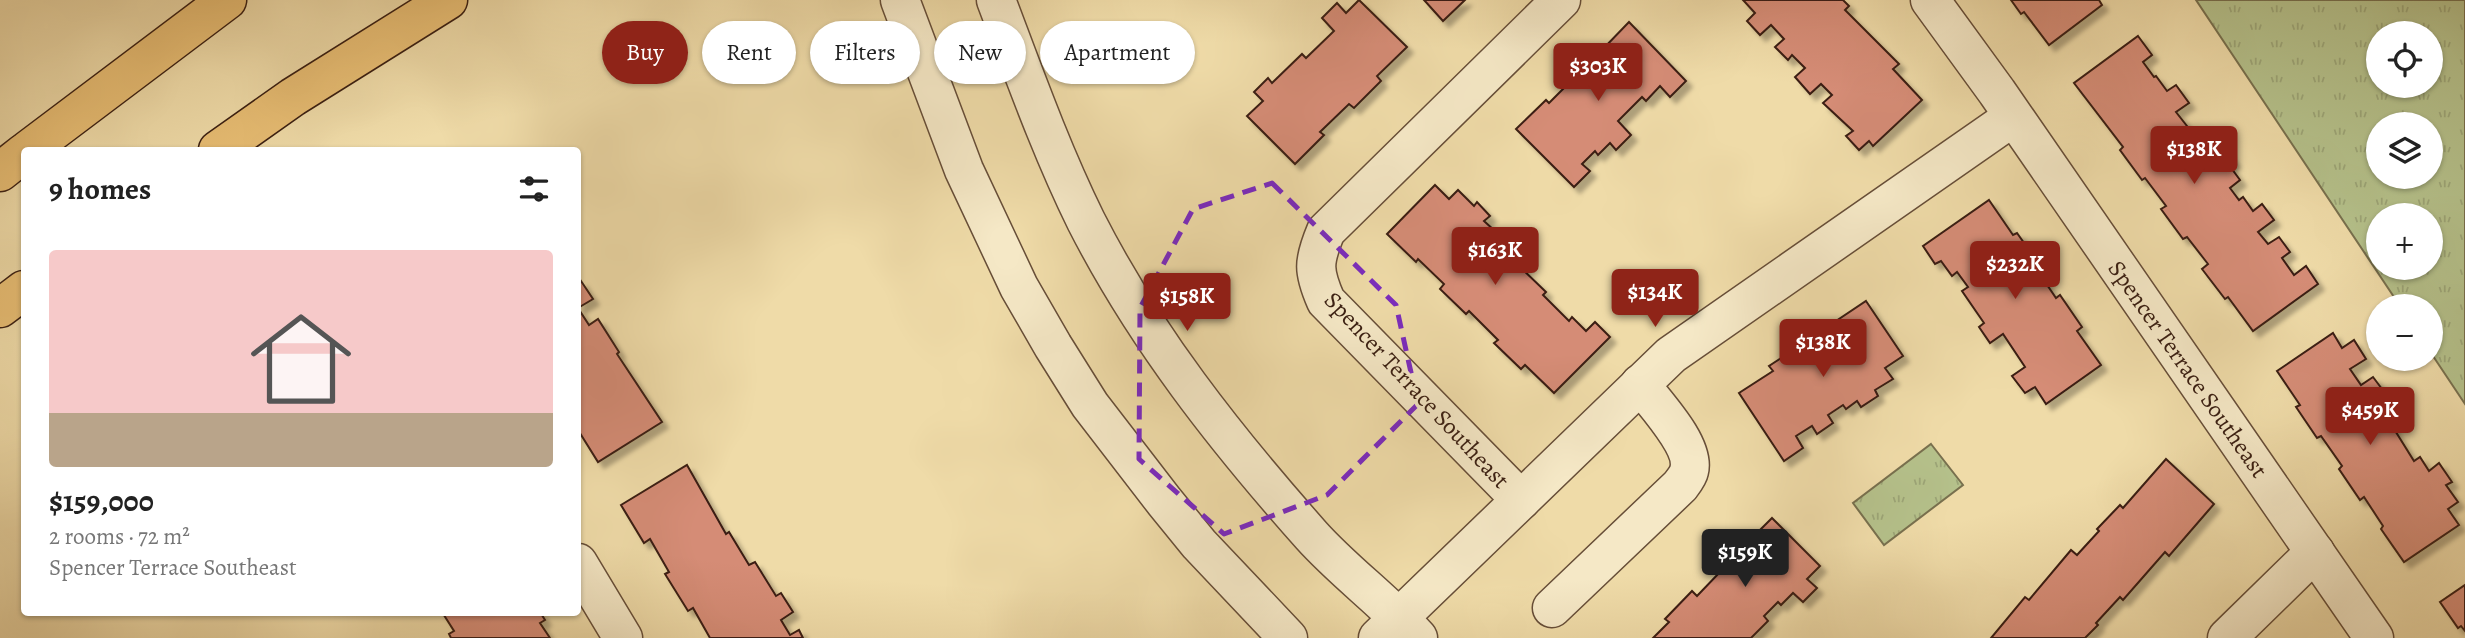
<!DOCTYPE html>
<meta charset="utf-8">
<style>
:root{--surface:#fff;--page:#f2f2f2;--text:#222;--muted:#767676;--line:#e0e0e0;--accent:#8f2418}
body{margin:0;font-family:Alegreya,serif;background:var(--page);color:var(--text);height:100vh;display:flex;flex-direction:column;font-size:26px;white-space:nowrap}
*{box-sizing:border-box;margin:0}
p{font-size:23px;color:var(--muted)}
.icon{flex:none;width:38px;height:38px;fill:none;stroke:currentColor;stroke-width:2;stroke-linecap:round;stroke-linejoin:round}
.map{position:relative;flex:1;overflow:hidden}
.side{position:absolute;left:21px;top:147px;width:560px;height:469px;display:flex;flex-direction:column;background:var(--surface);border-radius:7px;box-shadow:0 2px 5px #0004}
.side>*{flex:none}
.hud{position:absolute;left:602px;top:21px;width:665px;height:63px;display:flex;gap:14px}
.fabs{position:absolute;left:2366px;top:21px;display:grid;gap:14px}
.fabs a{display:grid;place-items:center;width:77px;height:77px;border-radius:50%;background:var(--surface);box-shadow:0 2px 5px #0004;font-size:35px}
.price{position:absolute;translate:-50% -60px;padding:0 16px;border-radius:7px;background:var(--accent);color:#fff;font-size:23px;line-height:46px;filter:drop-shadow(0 2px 4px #0008)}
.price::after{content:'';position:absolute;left:50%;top:42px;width:21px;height:16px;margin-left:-10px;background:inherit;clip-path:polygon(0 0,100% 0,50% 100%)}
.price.active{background:#222;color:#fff}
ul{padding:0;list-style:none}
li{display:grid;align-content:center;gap:14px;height:371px;padding:0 28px}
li+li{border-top:2px solid var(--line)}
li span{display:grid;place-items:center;height:217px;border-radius:7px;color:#555}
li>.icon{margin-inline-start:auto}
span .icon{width:126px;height:126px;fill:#fffc;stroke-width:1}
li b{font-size:30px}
h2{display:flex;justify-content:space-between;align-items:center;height:84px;padding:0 28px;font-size:30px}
.pill{padding:0 24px;border-radius:32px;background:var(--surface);box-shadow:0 2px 5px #0004;font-size:24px;line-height:63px}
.pill.active{background:var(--accent);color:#fff}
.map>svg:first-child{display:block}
.grass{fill:url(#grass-tufts);stroke:#78704e;stroke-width:2;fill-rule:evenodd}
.building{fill:#d58c76;stroke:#3a1f12;stroke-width:2;filter:url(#shadow)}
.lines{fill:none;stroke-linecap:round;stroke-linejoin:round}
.minor-casing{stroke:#674e38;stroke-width:41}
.major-casing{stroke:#3a1f12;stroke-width:41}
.minor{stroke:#f5e8c6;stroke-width:38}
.major{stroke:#e8be74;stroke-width:38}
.marked{fill:none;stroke:#7b2cbf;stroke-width:5;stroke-dasharray:14 9;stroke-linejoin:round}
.labels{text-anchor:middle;stroke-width:7;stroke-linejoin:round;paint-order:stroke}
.street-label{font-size:24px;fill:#3a1f12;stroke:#f5e8c6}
</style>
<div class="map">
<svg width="2465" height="638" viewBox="0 0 2465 638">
<defs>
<pattern id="grass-tufts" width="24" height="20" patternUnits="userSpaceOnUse" patternTransform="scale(1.75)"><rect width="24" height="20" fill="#b5c18b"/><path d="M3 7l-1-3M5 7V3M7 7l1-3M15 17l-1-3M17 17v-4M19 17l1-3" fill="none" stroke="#9ca577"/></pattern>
<filter id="shadow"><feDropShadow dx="6" dy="6" stdDeviation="2" flood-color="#0004"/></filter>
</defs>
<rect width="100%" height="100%" fill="#efdba8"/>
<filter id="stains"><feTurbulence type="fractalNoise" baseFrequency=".00286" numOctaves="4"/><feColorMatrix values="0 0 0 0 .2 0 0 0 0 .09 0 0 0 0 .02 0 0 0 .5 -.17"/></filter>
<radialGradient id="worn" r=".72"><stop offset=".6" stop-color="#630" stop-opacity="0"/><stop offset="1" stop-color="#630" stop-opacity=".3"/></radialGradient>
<g class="grass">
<path d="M2196,0H2465V404L2431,353V306H2400ZM2378,33H2431V86H2378ZM2378,124H2431V177H2378ZM2378,215H2431V268H2378Z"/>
<path d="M1931,444L1963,485L1884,545L1853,503Z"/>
</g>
<g class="building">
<path d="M1359,0L1407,47L1377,76L1381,81L1354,108L1349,104L1320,132L1324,135L1295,164L1247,116L1263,101L1254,92L1268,78L1272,83L1302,54L1306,58L1334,31L1322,18L1337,3L1346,13Z"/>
<path d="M1424,0H1465L1443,21Z"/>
<path d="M1743,0H1843L1849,6L1845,10L1899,64L1893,69L1922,100L1873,146L1869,141L1859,150L1846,136L1853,131L1823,103L1832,95L1821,84L1810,94L1795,77L1805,68L1792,55L1788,60L1775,47L1784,39L1771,25L1760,35L1747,21L1755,13Z"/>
<path d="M2011,0H2099L2102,5L2049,45L2024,12L2021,14Z"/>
<path d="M1629,22L1686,81L1670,97L1660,86L1646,101L1642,97L1618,121L1631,135L1616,150L1610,143L1598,155L1595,151L1582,164L1590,171L1574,187L1516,129L1546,100L1549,103L1575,77L1571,73L1597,47L1601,51Z"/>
<path d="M2138,36L2152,55L2143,62L2154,77L2156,76L2167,91L2176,85L2189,103L2176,112L2198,140L2201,138L2212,153L2222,145L2234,162L2229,165L2240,180L2230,188L2239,200L2243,197L2253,211L2262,204L2274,220L2258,232L2268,244L2279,237L2290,252L2282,258L2294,275L2306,266L2318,284L2253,331L2228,297L2225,299L2202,269L2208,264L2187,237L2183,239L2161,209L2166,206L2145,178L2142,180L2120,150L2123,147L2074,83Z"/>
<path d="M1435,185L1449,199L1458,190L1474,206L1477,202L1490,216L1484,221L1496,232L1490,241L1500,252L1509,243L1525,258L1518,265L1546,292L1543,295L1569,321L1572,317L1586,331L1595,322L1610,337L1554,393L1525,365L1521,369L1494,343L1498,340L1469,311L1466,314L1440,289L1444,284L1418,259L1416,262L1387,234Z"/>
<path d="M1989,200L2013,235L2017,233L2039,264L2035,267L2056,298L2060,295L2082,327L2077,331L2101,365L2046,404L2035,387L2025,393L2012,376L2025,367L2003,334L1990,343L1979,327L1984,323L1962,291L1968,287L1957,272L1952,276L1941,261L1935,264L1923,246Z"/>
<path d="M581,281L593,299L578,308L589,325L598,319L619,352L617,354L662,422L598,462L578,430V284Z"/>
<path d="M1866,301L1903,356L1885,368L1893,379L1875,390L1878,396L1861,407L1857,401L1846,409L1843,405L1828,415L1833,423L1817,434L1812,426L1796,436L1803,448L1784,461L1739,393L1773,371L1769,366L1801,345L1804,349L1833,330L1830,325Z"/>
<path d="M2333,333L2342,348L2354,340L2366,359L2350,369L2361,385L2373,377L2385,393L2376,400L2414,461L2420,457L2429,471L2439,463L2452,482L2446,485L2458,502L2448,509L2459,525L2404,562L2381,529L2383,526L2364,497L2360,500L2339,469L2342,466L2321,436L2317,438L2296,407L2300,405L2277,371Z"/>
<path d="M2166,459L2214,504L2169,556L2165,552L2123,600L2120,597L2096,623L2098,625L2085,638H1991L2025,597L2029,600L2071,550L2077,555L2099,531L2097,529L2120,505L2123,508Z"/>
<path d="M687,465L726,534L729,532L749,565L755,562L776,596L781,593L793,612L781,620L790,635L799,630L803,638H710L693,608L688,611L665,574L669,572L650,539L644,543L621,505Z"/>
<path d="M1772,518L1820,566L1807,579L1817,588L1803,602L1793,593L1781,605L1778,602L1764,616L1768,621L1751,638H1653L1669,622L1665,619L1692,591L1697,596L1721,571L1717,567L1743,540L1746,544Z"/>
<path d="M2465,585V631L2461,626L2458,628L2440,602Z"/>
<path d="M442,612H540L545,620L540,623L550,638H451L449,634L454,631Z"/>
</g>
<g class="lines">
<defs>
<g id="minor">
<path d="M900,0L964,170L1019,287L1053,346L1090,405L1164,501L1199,544L1288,638"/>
<path d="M996,0C1024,74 1051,150 1086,221C1145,337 1225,438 1311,535C1344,572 1385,601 1418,638"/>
<path d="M1930,0L1997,92L2374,638"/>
<path d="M1521,500L1326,301C1313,271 1313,262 1326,231L1561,0"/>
<path d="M578,563L623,638"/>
<path d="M1552,608L1680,486C1683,482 1688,476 1689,471C1696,446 1654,403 1640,384"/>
<path d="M1378,638L1671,355L2013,117"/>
<path d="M2227,638L2315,552"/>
</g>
<g id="major">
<path d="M28,150L227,0"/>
<path d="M218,150L293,97L448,0"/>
<path d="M0,172L24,153"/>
<path d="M0,308L24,290"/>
</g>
</defs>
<use href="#minor" class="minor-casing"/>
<use href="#major" class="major-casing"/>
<use href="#minor" class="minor"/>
<use href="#major" class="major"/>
</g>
<path class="marked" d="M1272,183L1396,305L1418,404L1327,495L1224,534L1139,459L1140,308L1193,209Z"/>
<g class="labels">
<g class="street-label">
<text transform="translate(2188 369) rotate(55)" y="8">Spencer Terrace Southeast</text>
<text transform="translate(1417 390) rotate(47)" y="8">Spencer Terrace Southeast</text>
</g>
</g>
<rect width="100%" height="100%" filter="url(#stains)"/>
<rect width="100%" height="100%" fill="url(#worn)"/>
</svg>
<div class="fabs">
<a><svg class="icon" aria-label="locate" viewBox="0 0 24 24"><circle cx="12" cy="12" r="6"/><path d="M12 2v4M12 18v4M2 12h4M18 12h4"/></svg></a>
<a><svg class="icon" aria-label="layers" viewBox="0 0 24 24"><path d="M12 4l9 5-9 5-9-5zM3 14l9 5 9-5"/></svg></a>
<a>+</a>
<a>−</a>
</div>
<b class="price" style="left:1598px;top:103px">$303K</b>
<b class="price" style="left:2194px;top:186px">$138K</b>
<b class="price" style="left:1495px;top:287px">$163K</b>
<b class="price" style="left:2015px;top:301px">$232K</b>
<b class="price" style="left:1655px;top:329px">$134K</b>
<b class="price" style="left:1187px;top:333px">$158K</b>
<b class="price" style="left:1823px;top:379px">$138K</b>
<b class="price" style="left:2370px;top:447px">$459K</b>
<b class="price active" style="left:1745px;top:589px">$159K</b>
<div class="hud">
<a class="pill active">Buy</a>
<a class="pill">Rent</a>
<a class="pill">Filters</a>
<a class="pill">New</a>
<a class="pill">Apartment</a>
</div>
<section class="side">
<h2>9 homes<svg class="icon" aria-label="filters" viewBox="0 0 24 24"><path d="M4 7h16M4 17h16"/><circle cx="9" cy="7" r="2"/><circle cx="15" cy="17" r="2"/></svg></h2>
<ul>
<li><span style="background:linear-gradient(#f6c9c9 75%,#b9a48a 0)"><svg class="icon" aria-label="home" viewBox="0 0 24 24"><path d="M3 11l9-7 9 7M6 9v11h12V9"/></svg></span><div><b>$159,000</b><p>2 rooms · 72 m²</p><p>Spencer Terrace Southeast</p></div></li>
</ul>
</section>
</div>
